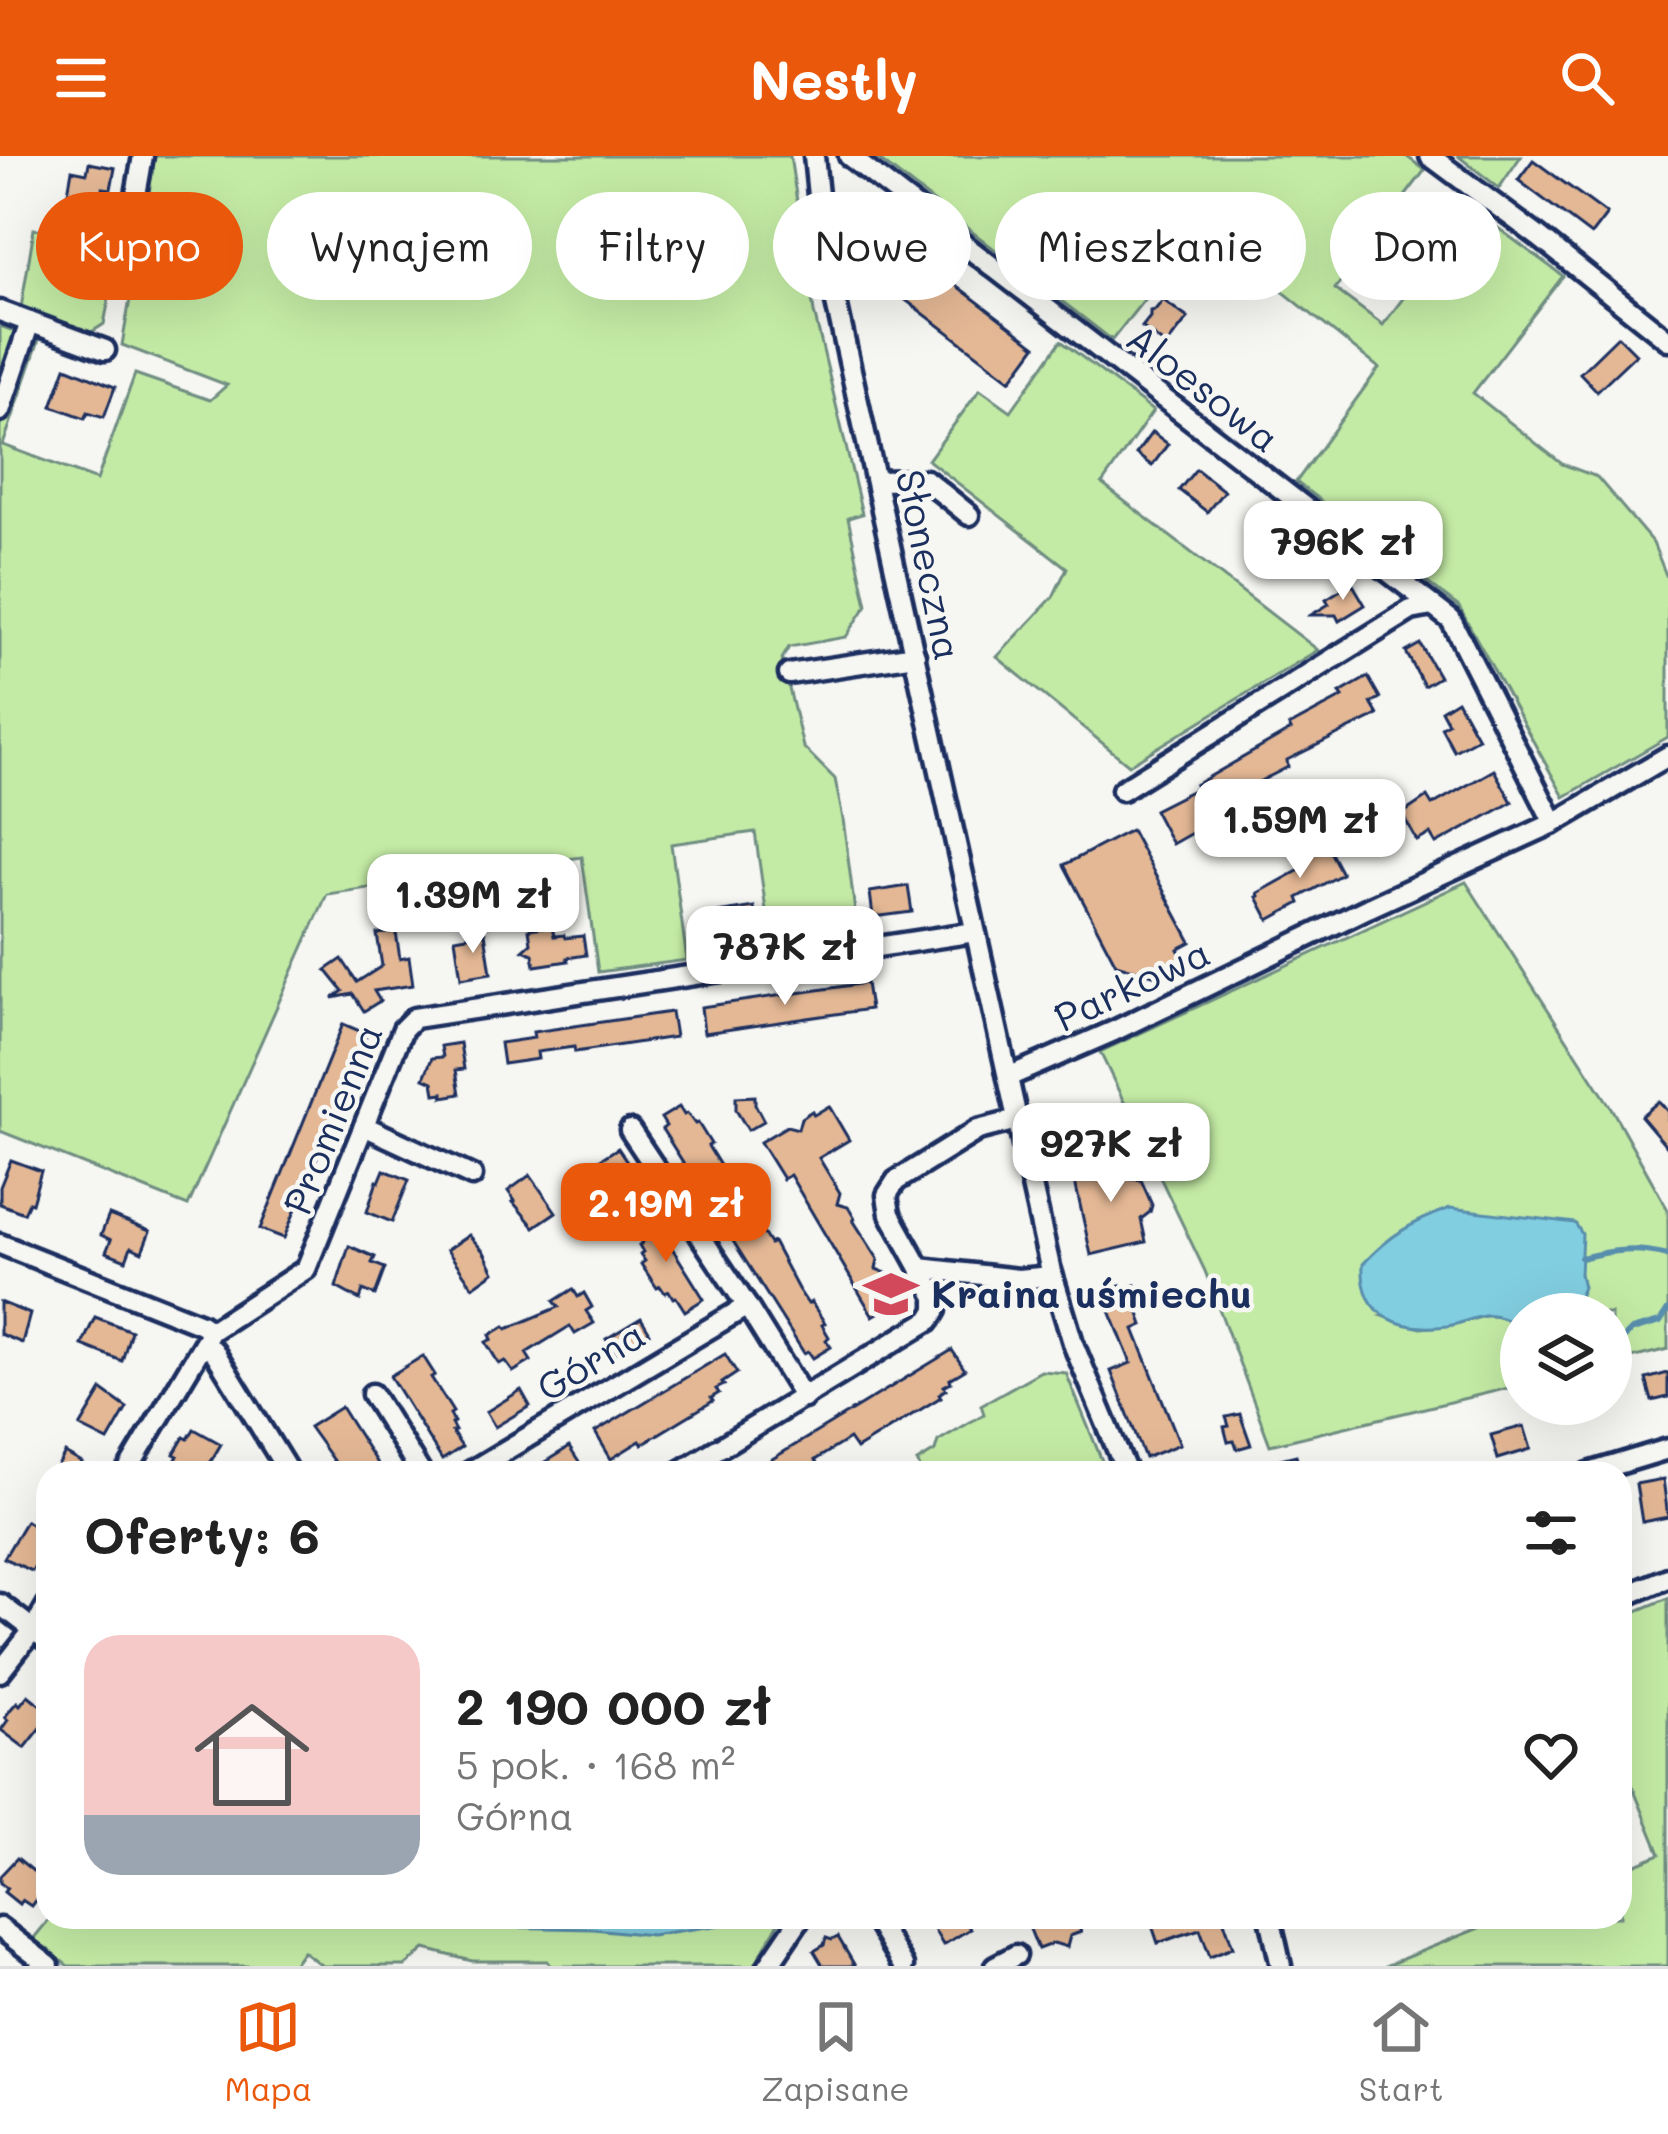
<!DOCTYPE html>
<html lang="pl">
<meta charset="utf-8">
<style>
:root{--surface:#fff;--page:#f2f2f2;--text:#222;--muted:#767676;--line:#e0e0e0;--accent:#ea580c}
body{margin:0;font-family:Mali,sans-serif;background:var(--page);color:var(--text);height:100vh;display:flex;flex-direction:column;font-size:45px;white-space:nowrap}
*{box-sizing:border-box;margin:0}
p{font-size:39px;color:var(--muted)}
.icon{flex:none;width:66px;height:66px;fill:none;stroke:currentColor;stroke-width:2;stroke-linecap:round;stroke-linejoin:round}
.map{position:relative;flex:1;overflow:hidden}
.drawer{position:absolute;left:36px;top:1305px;width:1596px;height:468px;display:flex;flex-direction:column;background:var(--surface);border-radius:36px;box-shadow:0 12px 48px #0002}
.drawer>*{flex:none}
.banner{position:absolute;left:36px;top:36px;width:1596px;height:108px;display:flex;gap:24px}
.fabs{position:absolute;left:1500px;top:1137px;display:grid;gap:24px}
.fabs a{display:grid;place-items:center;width:132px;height:132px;border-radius:50%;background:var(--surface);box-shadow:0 12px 48px #0002;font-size:60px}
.price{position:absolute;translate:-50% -102px;padding:0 27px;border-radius:24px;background:#fff;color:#222;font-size:39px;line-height:78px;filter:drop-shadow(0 3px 6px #0008)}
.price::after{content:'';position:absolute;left:50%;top:72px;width:36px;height:27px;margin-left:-18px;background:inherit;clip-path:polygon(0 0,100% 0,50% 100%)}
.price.selected{background:var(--accent);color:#fff}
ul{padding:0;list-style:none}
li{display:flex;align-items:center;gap:36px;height:300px;padding:0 48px}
li span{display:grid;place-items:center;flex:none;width:336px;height:240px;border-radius:36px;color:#555}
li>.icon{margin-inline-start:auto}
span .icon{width:144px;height:144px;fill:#fffc;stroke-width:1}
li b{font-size:51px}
h2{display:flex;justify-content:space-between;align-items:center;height:144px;padding:0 48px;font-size:51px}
.pill{padding:0 42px;border-radius:54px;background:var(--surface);box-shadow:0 12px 48px #0002;font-size:42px;line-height:108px}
.pill.selected{background:var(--accent);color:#fff}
header{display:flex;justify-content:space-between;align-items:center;height:156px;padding:0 48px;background:var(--accent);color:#fff;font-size:54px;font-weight:800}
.menu{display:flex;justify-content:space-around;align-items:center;height:168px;border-top:3px solid var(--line);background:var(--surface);font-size:33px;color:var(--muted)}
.menu a{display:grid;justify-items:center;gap:6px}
.menu .selected{color:var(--accent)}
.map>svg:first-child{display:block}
.green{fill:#c4eba5;stroke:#708d82;stroke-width:3}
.water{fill:#82cee1;stroke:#598ead;stroke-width:3}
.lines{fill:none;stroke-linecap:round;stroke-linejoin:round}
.stream{stroke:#598ead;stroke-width:6}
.building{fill:#e4b895;stroke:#1b2f5e;stroke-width:3}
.minor-casing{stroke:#1b2f5e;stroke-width:27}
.minor{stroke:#f6f6f2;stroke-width:18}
.labels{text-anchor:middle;stroke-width:9;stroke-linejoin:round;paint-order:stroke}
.street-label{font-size:39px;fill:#1b2f5e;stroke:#f6f6f2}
.poi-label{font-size:39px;font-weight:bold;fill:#1b2f5e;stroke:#f6f6f2;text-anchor:start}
</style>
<header><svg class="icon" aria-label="menu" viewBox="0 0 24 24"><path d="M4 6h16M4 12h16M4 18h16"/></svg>Nestly<svg class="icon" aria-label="search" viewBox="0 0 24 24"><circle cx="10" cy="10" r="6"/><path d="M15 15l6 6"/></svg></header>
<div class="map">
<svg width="1668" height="1810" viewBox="0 0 1668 1810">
<rect width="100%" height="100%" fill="#f6f6f2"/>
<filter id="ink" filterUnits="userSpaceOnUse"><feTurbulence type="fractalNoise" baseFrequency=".00833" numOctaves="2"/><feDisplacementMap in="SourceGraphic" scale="24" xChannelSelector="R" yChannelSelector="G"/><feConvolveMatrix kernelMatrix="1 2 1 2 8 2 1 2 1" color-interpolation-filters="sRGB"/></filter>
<g filter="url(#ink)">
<g class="green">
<path d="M155,0H790L814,156L862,358L848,362L867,449L846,481L789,491L782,503L803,591L835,623L843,663L858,779L771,790L755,676L671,688L687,804L598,816L582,701L327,738L188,1050L0,975V170L39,184L3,289L97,324L135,218L210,244L227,229L122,189Z"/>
<path d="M874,0H1406L1425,14L1335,133L1383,169L1471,52L1563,120L1473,237L1562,308L1597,321L1653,387L1668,424V581L1564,641L1459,451L1296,326L1379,212L1202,71L1112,184Z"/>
<path d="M1458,0H1521L1499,32Z"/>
<path d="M34,73L120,87L104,168L90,177L21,152Z"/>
<path d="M1061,185L1153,255L1102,328L1318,494L1129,609L997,501L1053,441L1067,412L928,304L980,233L1011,255Z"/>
<path d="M1466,726L1610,950L1668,1054V1193L1611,1207V1158H1568C1578,1144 1584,1135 1580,1118L1383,1160L1421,1172L1452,1169L1485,1160H1497L1521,1169V1229L1270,1289L1205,1115L1100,896Z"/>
<path d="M1041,1215L1066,1217L1107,1317H923L917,1306L935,1295L938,1285L984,1258L981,1249Z"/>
<path d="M1668,1442V1810H1385L1506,1761H1620V1715L1660,1698L1620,1600V1462Z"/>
<path d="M51,1761H782L754,1810H552L547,1805H472L425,1793L405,1810H322L303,1795L292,1810H68L33,1783Z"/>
</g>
<g class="water">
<path d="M1450,1052L1575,1067L1582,1078L1580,1118L1583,1131L1578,1143L1568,1158H1521V1169C1509,1166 1497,1158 1484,1160C1472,1162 1460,1168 1447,1170C1401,1176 1360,1161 1363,1108C1391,1078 1411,1067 1450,1052Z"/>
<path d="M426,1761H751L742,1766L651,1779L594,1773L491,1771L449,1774L431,1768Z"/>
</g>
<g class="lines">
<g class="stream">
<path d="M1581,1102C1613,1094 1636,1091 1668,1099"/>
<path d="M1611,1195L1632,1174L1660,1166L1668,1154"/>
</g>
</g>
<g class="building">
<path d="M1533,4L1607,58L1591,79L1518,24Z"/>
<path d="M89,7L115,12L111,33L103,32L101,48L67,42L72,14L87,17Z"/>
<path d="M1418,44L1444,64L1427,86L1415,76L1411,82L1397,72Z"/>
<path d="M920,102L1036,190L1011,224L895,136Z"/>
<path d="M1163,144L1188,162L1166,190L1142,171L1150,161V155L1155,154Z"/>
<path d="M1618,180L1636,198L1597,235L1580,217Z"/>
<path d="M66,211L115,231L104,261L88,256L85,262L52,250Z"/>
<path d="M1152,276L1168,288L1152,310L1136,298Z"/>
<path d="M1196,313L1224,335L1207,356L1179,334Z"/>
<path d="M1352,427L1365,449L1339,465L1336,459H1311L1329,448L1326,443Z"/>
<path d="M1420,488L1439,521L1424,530L1406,496Z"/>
<path d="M1368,521L1380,542L1371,547L1378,559L1287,604L1288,611L1239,636L1241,639L1192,665L1197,674L1172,688L1154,654L1197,632L1195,629L1291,574L1289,570L1343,541L1340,537Z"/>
<path d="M1457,544L1478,582L1454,595L1441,571L1448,567L1441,554Z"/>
<path d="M1494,614L1512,646L1436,688L1430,678L1417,685L1402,658L1427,641L1432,649Z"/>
<path d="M1131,674L1191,786L1178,793L1184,804L1156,820L1116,808L1064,709Z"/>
<path d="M1324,684L1342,718L1298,742L1300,747L1269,764L1257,741L1259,740L1258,737L1307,710L1300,697Z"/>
<path d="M489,724L492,743L477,746L474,726Z"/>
<path d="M908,730L912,756L873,761L870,736Z"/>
<path d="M754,751L758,779L738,782V777L709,782L705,759Z"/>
<path d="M552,770L554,780L564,779L565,782L583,780L586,799L567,802L568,805L535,810L533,798L523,794L531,787L529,773Z"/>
<path d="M396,776L400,803L409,801L413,829L374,835L380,845L364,855L353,838L333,842L343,835L326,814L342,803L357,826L382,810L377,778Z"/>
<path d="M485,777L491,817L461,822L455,782Z"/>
<path d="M866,827L870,853L704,877L701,851Z"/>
<path d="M671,856L675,881L575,896L574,891L537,896L538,903L503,908L500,887L534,882L533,876Z"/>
<path d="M343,868L367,878L284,1082L260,1073Z"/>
<path d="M460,887L464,913L456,914L460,938L443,941V937L435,938L433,926L424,922L432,902L443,901L441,890Z"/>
<path d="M755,940V948L764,965L748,974L736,954V941Z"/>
<path d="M1659,945L1668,956V992L1641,960Z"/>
<path d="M829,950L849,984L819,1002L840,1037L837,1048L848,1051L855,1063L853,1064L878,1103L876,1113L886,1117L902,1143L873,1160L790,1019L783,1023L760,986L787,970L798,973L801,962L812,955L814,959Z"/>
<path d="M679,951L684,959L687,957L695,968L698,967L711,988L708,990L732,1029L736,1027L749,1048L746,1050L763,1077L770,1088L773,1086L798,1133L808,1148L811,1146L825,1167L822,1169L829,1181L826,1184L831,1191L813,1202L808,1195L804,1197L662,973L666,970L661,962Z"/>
<path d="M618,992L628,1007L601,1024L591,1009Z"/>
<path d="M1127,1000L1131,1023L1141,1024L1152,1049L1150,1056L1141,1063L1146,1086L1091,1099L1072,1012Z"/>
<path d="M11,1004L41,1015L32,1047L29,1046L24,1057L0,1048V1031Z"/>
<path d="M384,1014L409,1024L392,1066L367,1056L377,1025L379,1026Z"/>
<path d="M530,1019L556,1056L534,1071L513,1046L515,1045L508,1035Z"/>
<path d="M109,1059L150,1075L142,1096L131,1091L126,1104L106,1096L111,1084L101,1079Z"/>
<path d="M652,1060L704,1143L685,1155L676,1141L673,1142L669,1135L665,1137L660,1130L657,1132L641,1108L645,1105L640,1098L643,1096L639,1089L642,1087L633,1072Z"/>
<path d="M469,1079L484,1096L494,1116L473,1131L447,1094Z"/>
<path d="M349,1090L375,1101L372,1107L385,1112L375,1139L363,1134L360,1144L336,1131Z"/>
<path d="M1120,1129L1121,1134L1135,1129L1144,1152L1138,1155L1143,1169L1134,1173L1180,1288L1145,1302L1111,1215L1131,1207L1102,1135Z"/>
<path d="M573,1133L578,1141L584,1137L592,1151L586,1155L594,1167L575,1178L570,1170L526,1197L531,1205L513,1216L505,1205L499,1208L486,1186L492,1183L490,1179L505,1170L507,1173L559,1151L554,1145Z"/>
<path d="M0,1146L30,1158L22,1187L0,1178Z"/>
<path d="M95,1161L131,1175L122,1205L82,1189Z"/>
<path d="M641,1162L650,1177L615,1198L606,1183Z"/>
<path d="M952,1194L965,1214L950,1223L951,1226L944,1230L946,1233L939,1238L941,1241L856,1293L849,1283L815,1304L822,1317H749Z"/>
<path d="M725,1198L737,1217L722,1227L724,1229L716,1233L719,1237L711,1242L713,1245L642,1288L640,1285L611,1303L595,1276Z"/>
<path d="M423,1200L435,1219L431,1221L453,1256L450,1258L454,1266L451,1268L455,1275L452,1276L462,1291L442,1304L390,1220Z"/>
<path d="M1668,1217V1241L1652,1245L1646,1223Z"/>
<path d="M102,1234L127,1252L108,1285L80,1271Z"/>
<path d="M521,1234L530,1250L495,1271L486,1256Z"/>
<path d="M341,1251L351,1267L383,1317H342L309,1271Z"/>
<path d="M1240,1258L1251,1289L1237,1293L1234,1285L1228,1286L1224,1271L1229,1270L1226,1261Z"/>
<path d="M1524,1270L1531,1293L1498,1303L1491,1279Z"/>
<path d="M194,1273L221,1288L204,1317H184L172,1310L178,1300L174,1298L184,1281L188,1283Z"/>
<path d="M569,1291L582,1311L573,1317H527Z"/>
<path d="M65,1297L82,1307L76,1317H54Z"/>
<path d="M1296,1299L1300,1313L1280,1317L1276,1304Z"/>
<path d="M1663,1323L1668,1361L1642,1366L1636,1328Z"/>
<path d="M26,1365L48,1380V1387L32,1415L4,1402Z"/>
<path d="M28,1539L48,1555V1563L25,1592L1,1574L8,1564L5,1561L11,1553L17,1546L20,1549Z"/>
<path d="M17,1702L48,1727L31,1750L22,1744L19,1748L4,1736L7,1732L0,1727V1720Z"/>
<path d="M927,1761H963L970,1773L943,1789Z"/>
<path d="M1025,1761H1075L1081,1776L1070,1780L1067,1791L1054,1787L1038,1793Z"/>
<path d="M1149,1761H1227L1224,1765L1233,1791L1210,1800L1200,1773L1158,1787Z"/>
<path d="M838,1781L855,1810H823L814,1795L824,1789L826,1782L832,1784Z"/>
</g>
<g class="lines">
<defs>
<g id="minor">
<path d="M814,0L820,59L833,133L1050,1111L1074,1190L1127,1317"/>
<path d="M849,0L1451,464L1554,667"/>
<path d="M1430,0L1539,81L1668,184"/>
<path d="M127,89L143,0"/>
<path d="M0,155L105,194"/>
<path d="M0,255L30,166"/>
<path d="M877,325L926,324L969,359"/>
<path d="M789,518L915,499"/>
<path d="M1122,634L1411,454L1432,450"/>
<path d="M1008,921L1114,875L1368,752L1554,667L1668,600"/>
<path d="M364,970L472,1020"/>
<path d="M630,974L747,1150"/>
<path d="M0,1088L201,1168L211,1175"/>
<path d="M920,1112L1018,1123L1052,1120"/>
<path d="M203,1189L214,1195L286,1312"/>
<path d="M372,1238L421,1317"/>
<path d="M126,1317L211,1175L306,1113L403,873L414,862L975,776"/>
<path d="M468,1317L747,1150L804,1242"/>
<path d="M678,1317L930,1164L936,1154V1141L890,1058L887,1039L896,1025L978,974L1017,964"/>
<path d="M1589,1317L1668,1293"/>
<path d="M1620,1442L1668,1422"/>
<path d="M0,1448L48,1485"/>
<path d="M0,1516L33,1474L48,1448"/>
<path d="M874,1761L903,1810"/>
<path d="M1270,1761L1281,1810"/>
<path d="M0,1772L49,1810"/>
<path d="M768,1810L801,1761"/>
<path d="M995,1810L1016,1799"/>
</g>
</defs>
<use href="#minor" class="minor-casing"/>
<use href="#minor" class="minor"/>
</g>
</g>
<defs>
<symbol id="school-bare" viewBox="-9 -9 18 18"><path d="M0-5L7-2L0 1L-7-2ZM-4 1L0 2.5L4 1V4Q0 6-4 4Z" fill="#d1495b" stroke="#f6f6f2" stroke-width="2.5" paint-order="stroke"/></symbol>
</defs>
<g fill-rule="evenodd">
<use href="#school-bare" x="853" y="1100" width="76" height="76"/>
</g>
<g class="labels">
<g class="street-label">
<text transform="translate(1203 232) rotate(38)" y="14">Aloesowa</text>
<text transform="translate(929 409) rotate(78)" y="14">Słoneczna</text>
<text transform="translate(1132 829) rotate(-25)" y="14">Parkowa</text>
<text transform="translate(333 963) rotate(-68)" y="14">Promienna</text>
<text transform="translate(591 1205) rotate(-31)" y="14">Górna</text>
</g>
<g class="poi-label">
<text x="931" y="1152">Kraina uśmiechu</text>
</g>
</g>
</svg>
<div class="fabs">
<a><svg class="icon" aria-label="layers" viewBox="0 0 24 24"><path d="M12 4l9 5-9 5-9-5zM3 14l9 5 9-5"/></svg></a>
</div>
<b class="price" style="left:1343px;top:447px">796K zł</b>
<b class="price" style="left:1300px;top:725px">1.59M zł</b>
<b class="price" style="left:473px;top:800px">1.39M zł</b>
<b class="price" style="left:785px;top:852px">787K zł</b>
<b class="price" style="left:1111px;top:1049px">927K zł</b>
<b class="price selected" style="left:666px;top:1109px">2.19M zł</b>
<div class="banner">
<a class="pill selected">Kupno</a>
<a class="pill">Wynajem</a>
<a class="pill">Filtry</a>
<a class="pill">Nowe</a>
<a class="pill">Mieszkanie</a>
<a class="pill">Dom</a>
</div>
<section class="drawer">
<h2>Oferty: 6<svg class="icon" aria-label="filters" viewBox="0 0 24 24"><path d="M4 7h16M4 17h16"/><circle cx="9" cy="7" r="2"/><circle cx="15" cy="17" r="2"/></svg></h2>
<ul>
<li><span style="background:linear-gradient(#f6c9c9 75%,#9aa5b1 0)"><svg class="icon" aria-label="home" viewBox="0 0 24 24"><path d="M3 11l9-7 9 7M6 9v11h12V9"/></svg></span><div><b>2 190 000 zł</b><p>5 pok. · 168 m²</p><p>Górna</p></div><svg class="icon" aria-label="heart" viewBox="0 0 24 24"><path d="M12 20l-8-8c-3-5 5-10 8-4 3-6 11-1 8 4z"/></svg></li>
</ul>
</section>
</div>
<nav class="menu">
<a class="selected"><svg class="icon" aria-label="map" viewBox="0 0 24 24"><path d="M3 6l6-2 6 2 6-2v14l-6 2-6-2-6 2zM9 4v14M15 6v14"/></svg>Mapa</a>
<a><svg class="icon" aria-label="saved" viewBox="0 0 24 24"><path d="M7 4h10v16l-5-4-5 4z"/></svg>Zapisane</a>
<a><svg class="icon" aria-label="home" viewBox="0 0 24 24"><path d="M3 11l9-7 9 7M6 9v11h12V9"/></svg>Start</a>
</nav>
